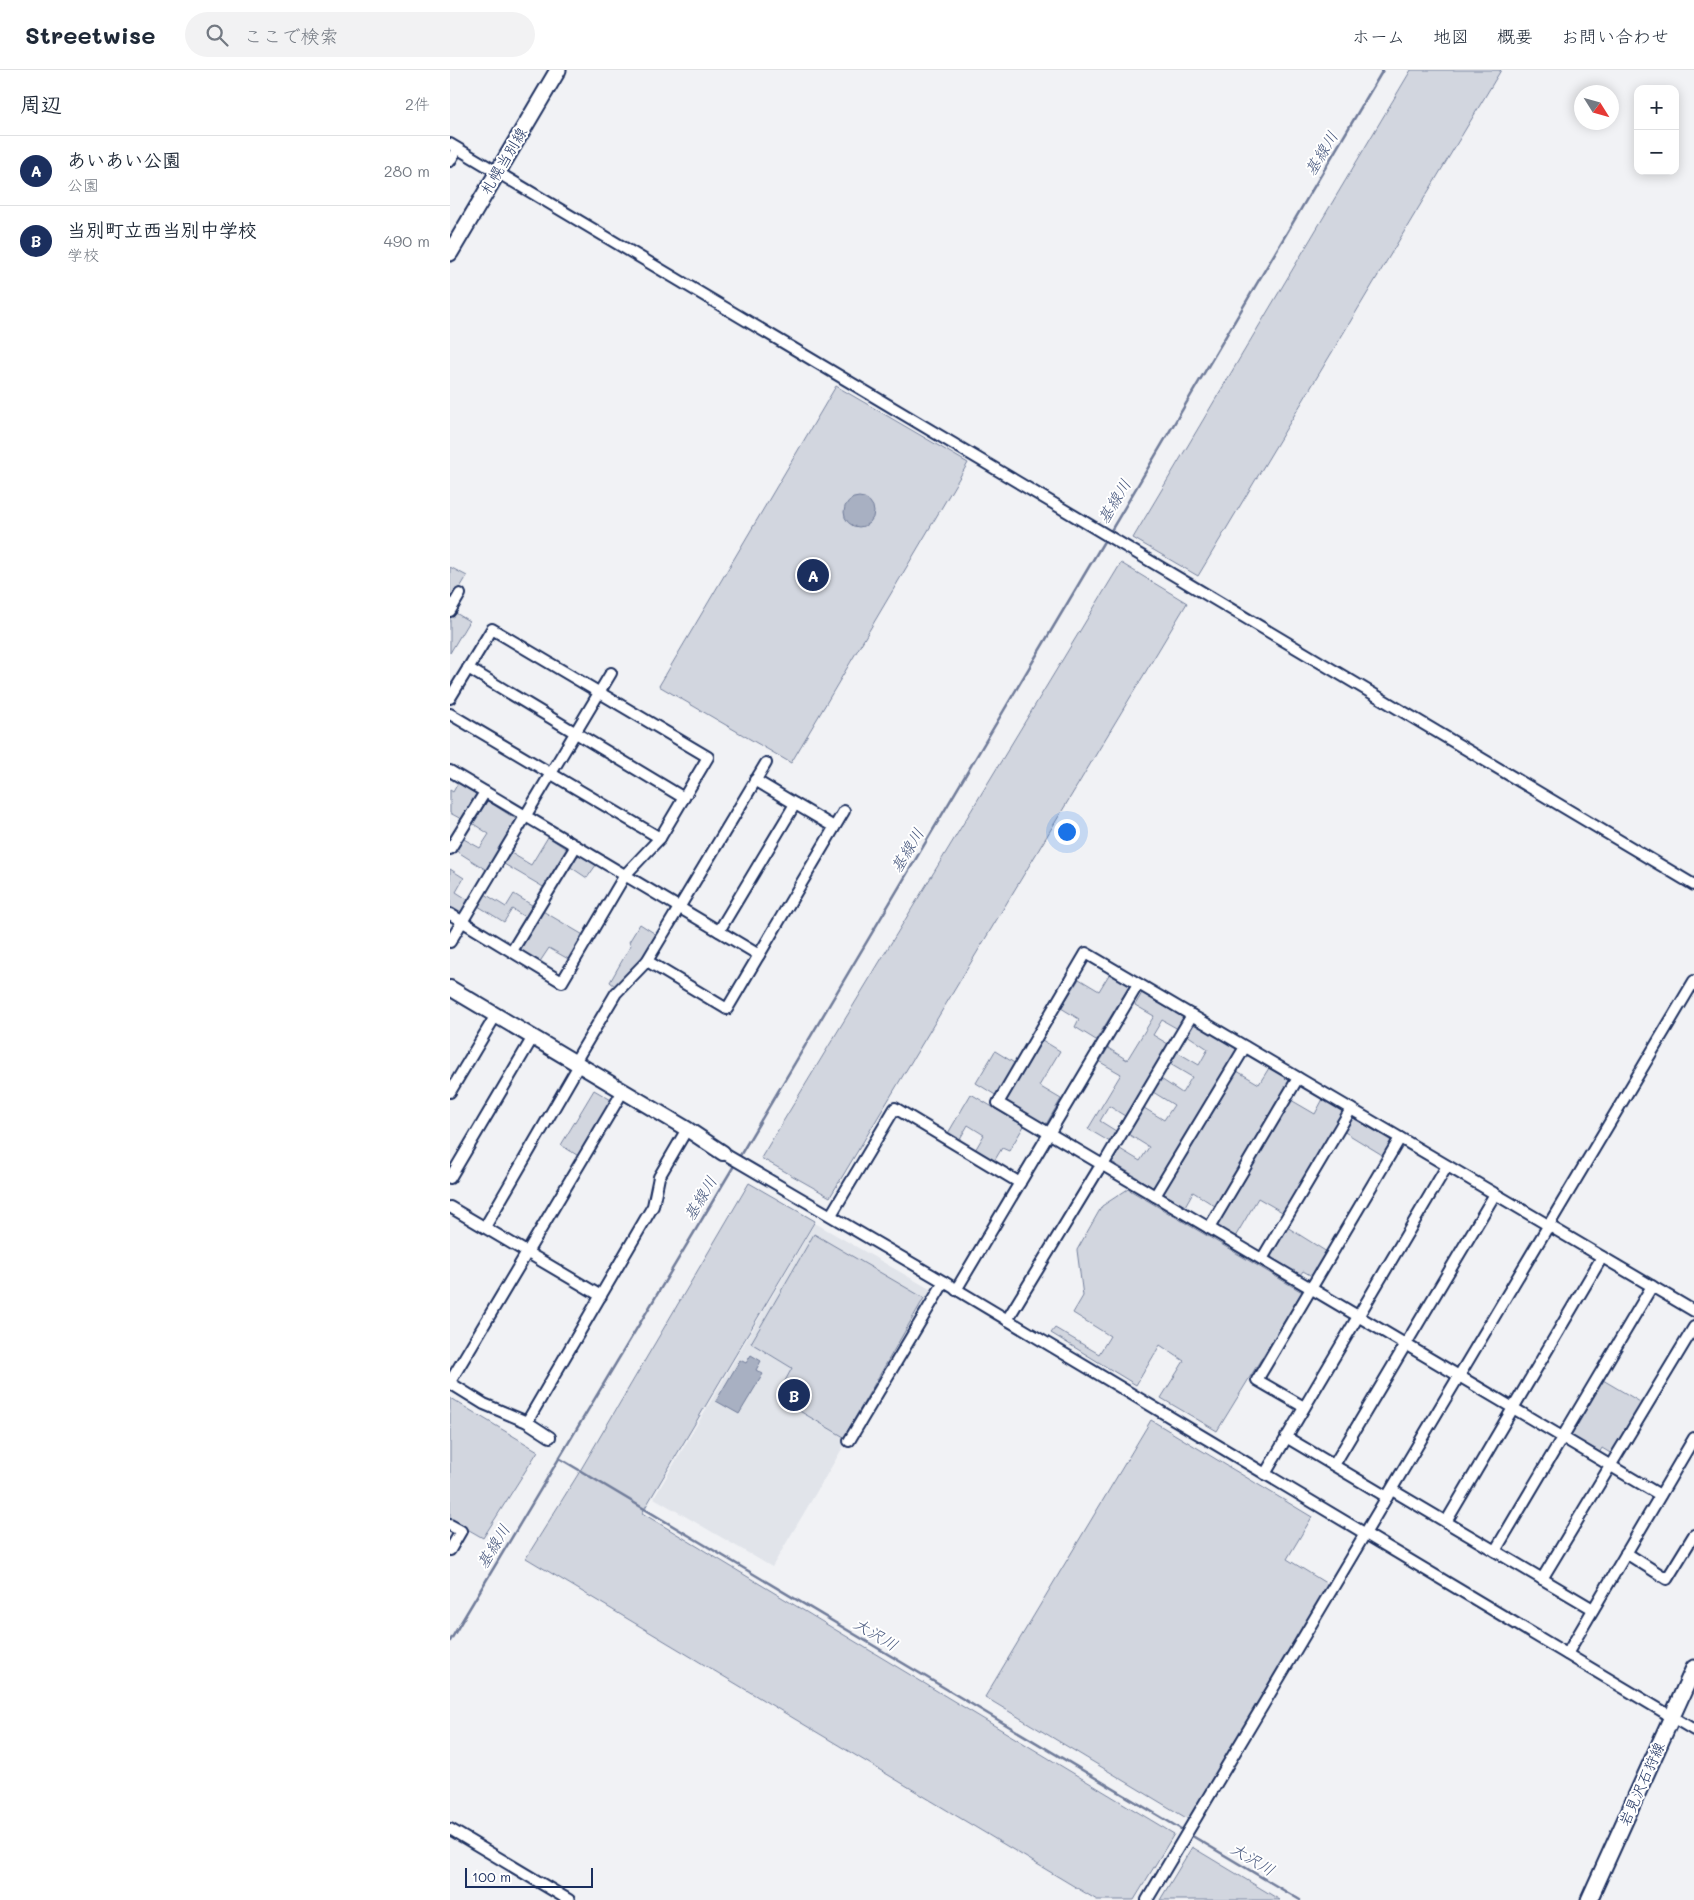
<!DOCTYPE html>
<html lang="ja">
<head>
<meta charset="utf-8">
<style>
	:root { --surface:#fff; --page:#f2f2f3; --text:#1f2937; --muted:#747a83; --line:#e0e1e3; --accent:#1b2f5e }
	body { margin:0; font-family:Mali,"Klee One",sans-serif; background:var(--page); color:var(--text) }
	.controls { position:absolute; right:15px; top:15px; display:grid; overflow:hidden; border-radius:10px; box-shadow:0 2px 12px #0003 }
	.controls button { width:45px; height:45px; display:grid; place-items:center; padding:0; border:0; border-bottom:1px solid var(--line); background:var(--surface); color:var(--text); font:25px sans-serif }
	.compass { position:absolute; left:1124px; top:15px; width:45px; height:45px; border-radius:50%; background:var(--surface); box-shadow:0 2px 12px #0003; rotate:127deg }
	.scale { position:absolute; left:15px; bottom:12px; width:128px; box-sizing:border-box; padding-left:5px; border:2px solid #1b2f5e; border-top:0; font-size:14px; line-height:18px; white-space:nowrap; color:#1b2f5e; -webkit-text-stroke:4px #fff; paint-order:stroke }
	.you { position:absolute; left:616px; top:761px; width:18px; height:18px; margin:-12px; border:4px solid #fff; border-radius:50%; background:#1a73e8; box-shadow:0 0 0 8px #1a73e833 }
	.badge { display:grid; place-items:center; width:32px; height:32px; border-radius:50%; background:var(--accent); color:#fff; font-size:16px; font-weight:700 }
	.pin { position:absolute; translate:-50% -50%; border:2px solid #fff; box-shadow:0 1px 5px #0006 }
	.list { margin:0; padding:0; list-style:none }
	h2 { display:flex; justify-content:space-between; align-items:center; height:65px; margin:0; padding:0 20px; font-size:21px }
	h2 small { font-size:16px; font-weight:400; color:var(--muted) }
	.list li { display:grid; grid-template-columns:32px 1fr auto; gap:15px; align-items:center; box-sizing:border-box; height:70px; padding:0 20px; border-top:1px solid var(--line) }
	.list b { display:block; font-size:19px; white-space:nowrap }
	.list p { margin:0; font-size:16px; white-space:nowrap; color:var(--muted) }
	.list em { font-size:16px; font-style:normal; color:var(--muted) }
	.icon { flex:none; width:28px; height:28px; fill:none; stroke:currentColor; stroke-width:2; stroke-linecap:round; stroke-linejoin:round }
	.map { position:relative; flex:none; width:1244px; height:1830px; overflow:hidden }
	header { display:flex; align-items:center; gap:30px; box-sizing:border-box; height:70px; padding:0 25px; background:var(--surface); border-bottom:1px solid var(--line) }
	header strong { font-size:24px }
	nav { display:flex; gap:28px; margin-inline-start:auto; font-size:18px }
	.search { width:350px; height:45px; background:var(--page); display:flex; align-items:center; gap:12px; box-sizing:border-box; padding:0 18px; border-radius:28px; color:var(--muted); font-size:19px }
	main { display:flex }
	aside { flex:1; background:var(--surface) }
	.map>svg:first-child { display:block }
</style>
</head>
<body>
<header>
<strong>Streetwise</strong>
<div class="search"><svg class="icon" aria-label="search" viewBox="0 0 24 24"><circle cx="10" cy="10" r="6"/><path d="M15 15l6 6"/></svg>ここで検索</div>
<nav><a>ホーム</a><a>地図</a><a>概要</a><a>お問い合わせ</a></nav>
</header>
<main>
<aside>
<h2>周辺<small>2件</small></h2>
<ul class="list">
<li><span class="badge">A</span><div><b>あいあい公園</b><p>公園</p></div><em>280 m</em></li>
<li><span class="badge">B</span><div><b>当別町立西当別中学校</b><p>学校</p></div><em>490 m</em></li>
</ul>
</aside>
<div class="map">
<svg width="1244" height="1830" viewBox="0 0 1244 1830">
	<rect width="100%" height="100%" fill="#f1f2f5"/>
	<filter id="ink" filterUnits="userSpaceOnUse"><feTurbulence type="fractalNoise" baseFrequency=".02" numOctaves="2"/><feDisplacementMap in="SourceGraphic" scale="10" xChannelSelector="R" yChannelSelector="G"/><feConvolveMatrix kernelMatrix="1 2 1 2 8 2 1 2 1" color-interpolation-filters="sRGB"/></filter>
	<g filter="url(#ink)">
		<path fill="#e1e4ea" d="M 365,1153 L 485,1222 L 322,1497 L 204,1428 Z"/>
		<g fill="#d2d6df" stroke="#76829e">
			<path d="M 961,0 L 1051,0 L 748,506 L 683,468 Z"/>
			<path d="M 386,316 L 518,393 L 341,693 L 209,616 Z"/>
			<path d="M 671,493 L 737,533 L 380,1127 L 311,1088 Z"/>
			<path d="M 0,497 L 17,506 L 0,534 Z"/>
			<path d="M 4,542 L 19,551 L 0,583 L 0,547 Z"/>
			<path d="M 8,713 L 28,725 L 13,750 L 0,743 L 0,720 L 3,722 Z"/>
			<path d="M 36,730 L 69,751 L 38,801 L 5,780 L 12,768 L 30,778 L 39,764 L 22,753 Z"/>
			<path d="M 98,767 L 118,780 L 95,818 L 54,794 L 61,783 L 81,795 Z"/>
			<path d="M 131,785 L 146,795 L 137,808 L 119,796 L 125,787 Z"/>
			<path d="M 0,799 L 14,808 L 6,822 L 20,831 L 10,847 L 0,840 Z"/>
			<path d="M 35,824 L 56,837 L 64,824 L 85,837 L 78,849 L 62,839 L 54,852 L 28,836 Z"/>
			<path d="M 91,840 L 135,866 L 120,890 L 99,878 L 89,893 L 67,879 Z"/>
			<path d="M 190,854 L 207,865 L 194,888 L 165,916 L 160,912 L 181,875 L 179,872 Z"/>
			<path d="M 660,903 L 680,915 L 646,970 L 625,957 L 629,949 L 611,938 L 629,909 L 649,921 Z"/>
			<path d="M 692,923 L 734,948 L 728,959 L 712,950 L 703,965 L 718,974 L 675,1046 L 659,1036 L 650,1051 L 666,1061 L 660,1072 L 638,1059 L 671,1004 L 650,992 L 658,978 L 677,990 L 704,946 L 685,935 Z"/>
			<path d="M 744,952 L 789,980 L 704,1118 L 662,1092 L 670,1079 L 690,1091 L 699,1077 L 678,1064 L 694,1038 L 714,1050 L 724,1035 L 703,1022 L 711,1009 L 732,1023 L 742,1007 L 720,994 L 727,982 L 749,995 L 758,979 L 737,965 Z"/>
			<path d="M 592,970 L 610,981 L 589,1016 L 611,1029 L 595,1056 L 555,1033 Z"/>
			<path d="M 545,981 L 566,994 L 547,1026 L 526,1013 Z"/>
			<path d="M 819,998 L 841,1011 L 765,1136 L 743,1122 L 735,1136 L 713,1123 L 787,1001 L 809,1014 Z"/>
			<path d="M 144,1020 L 163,1031 L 130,1087 L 111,1075 Z"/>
			<path d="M 521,1024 L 574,1056 L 559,1081 L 552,1078 L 543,1093 L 524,1082 L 534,1065 L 518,1055 L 508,1072 L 497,1065 Z"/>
			<path d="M 873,1029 L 894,1041 L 834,1143 L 808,1128 L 785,1167 L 766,1156 L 841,1030 L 865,1044 Z"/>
			<path d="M 902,1047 L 943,1072 L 934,1086 L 893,1061 Z"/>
			<path d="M 299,1113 L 365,1151 L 192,1443 L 724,1764 L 684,1830 L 647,1830 L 76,1488 L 127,1406 Z"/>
			<path d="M 678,1119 L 852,1222 L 767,1361 L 711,1328 L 734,1291 L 710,1275 L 686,1315 L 601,1263 L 605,1258 L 649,1284 L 660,1266 L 623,1243 L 633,1226 L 627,1180 L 652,1136 Z"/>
			<path d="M 837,1157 L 877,1182 L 862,1206 L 853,1201 L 850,1205 L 822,1188 L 821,1184 Z"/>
			<path d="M 364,1164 L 474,1228 L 394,1367 L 329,1329 L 328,1324 L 342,1298 L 301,1273 Z"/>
			<path d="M 1153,1310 L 1192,1333 L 1162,1384 L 1152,1378 L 1149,1383 L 1122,1367 L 1121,1363 Z"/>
			<path d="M 0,1328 L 88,1381 L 33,1468 L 0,1449 Z"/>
			<path d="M 701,1350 L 862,1447 L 837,1489 L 879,1515 L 738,1749 L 535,1627 Z"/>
			<path d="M 742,1777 L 830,1830 L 710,1830 Z"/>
		</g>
		<g fill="#a8b0c2" stroke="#707c9a">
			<circle cx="409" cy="442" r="15"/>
			<path d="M 301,1285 L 311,1291 L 306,1300 L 313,1304 L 289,1344 L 266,1331 L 290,1290 L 296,1293 Z"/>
		</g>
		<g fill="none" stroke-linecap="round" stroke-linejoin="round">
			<g stroke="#707c9a" stroke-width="2.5">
				<path d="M 659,464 L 933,0"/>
				<path d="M 288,1089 L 656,468"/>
				<path d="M 109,1388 L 731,1759"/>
				<path d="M 0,1571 L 285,1094"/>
				<path d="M 744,1767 L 850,1830"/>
			</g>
			<defs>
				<g id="street">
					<path d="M 0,74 L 1244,815"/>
					<path d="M 0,91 L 7,79"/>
					<path d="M 0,541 L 10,524"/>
					<path d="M 18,598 L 234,728"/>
					<path d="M 0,628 L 42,559 L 258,687 L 210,768 L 175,805 L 112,912 L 0,844"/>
					<path d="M 0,644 L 210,768"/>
					<path d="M 0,701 L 309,885"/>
					<path d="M 305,710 L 384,757"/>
					<path d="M 0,779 L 35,722"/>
					<path d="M 269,861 L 345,734"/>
					<path d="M 0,872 L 161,603"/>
					<path d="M 62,881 L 126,776"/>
					<path d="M 197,891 L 277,939 L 394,741"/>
					<path d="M 125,992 L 166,923 L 197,891 L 316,693"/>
					<path d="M 0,1022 L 46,945"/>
					<path d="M 273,1083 L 494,1212 L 1244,1660"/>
					<path d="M 0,1108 L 83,967"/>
					<path d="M 705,1126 L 795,977"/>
					<path d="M 0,1137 L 151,1226"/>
					<path d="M 381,1145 L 445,1038 L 570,1113"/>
					<path d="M 35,1157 L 129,995"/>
					<path d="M 759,1158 L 848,1008"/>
					<path d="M 812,1189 L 901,1039"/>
					<path d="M 506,1220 L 688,914"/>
					<path d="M 557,1250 L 648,1100 L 653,1095 L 742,945"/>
					<path d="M 0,1312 L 173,1021"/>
					<path d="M 0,1313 L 34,1334 L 77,1352 L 100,1367"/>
					<path d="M 854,1337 L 807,1310 L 950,1068"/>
					<path d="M 77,1352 L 203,1136 L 209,1107 L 237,1059"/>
					<path d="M 836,1367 L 937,1427"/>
					<path d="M 399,1371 L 494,1212"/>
					<path d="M 884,1395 L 1045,1124"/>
					<path d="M 815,1404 L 997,1096"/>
					<path d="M 942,1420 L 1143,1539"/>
					<path d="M 1210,1425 L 548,1033 L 636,883 L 1244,1241"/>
					<path d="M 996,1452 L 1152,1187"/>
					<path d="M 0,1455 L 11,1461 L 0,1480"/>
					<path d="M 1045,1481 L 1202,1216"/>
					<path d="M 1176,1483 L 1217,1509 L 1244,1465"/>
					<path d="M 1092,1509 L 1244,1257"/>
					<path d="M 1117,1584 L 1244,1368"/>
					<path d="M 0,1759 L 119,1830"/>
					<path d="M 697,1830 L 1244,911"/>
				</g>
				<path id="secondary" d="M 0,918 L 237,1059 L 273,1083"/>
				<g id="primary">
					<path d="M 0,183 L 108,0"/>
					<path d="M 1139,1830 L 1244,1598"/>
				</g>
			</defs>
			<use href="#street" stroke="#1b2f5e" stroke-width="14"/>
			<use href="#secondary" stroke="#1b2f5e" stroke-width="18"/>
			<use href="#primary" stroke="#1b2f5e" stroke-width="19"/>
			<use href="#street" stroke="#fff" stroke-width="10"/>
			<use href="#secondary" stroke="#fff" stroke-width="14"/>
			<use href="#primary" stroke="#fff" stroke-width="15"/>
		</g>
	</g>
	<g text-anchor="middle" stroke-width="4" stroke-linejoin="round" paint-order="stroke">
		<g font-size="15" fill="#1b2f5e" stroke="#fff">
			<text transform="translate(54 91) rotate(-59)" y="5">札幌当別線</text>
			<text transform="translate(1192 1714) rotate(-66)" y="5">岩見沢石狩線</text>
		</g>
		<g font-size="16" font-style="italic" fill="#4c5c81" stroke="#fff">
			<text transform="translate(871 83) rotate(-59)" y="6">基線川</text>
			<text transform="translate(664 431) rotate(-59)" y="6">基線川</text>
			<text transform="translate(457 780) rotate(-59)" y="6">基線川</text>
			<text transform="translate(250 1128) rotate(-59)" y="6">基線川</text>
			<text transform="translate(43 1476) rotate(-59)" y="6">基線川</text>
			<text transform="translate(426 1564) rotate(31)" y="6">大沢川</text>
			<text transform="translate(803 1789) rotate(31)" y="6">大沢川</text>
		</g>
	</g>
</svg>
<div class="controls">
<button>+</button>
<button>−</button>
</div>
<svg class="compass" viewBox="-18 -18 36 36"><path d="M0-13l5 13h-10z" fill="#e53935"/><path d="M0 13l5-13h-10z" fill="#747a83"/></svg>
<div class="scale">100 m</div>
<div class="you"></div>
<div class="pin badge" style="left:363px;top:505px">A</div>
<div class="pin badge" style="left:344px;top:1325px">B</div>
</div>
</main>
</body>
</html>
